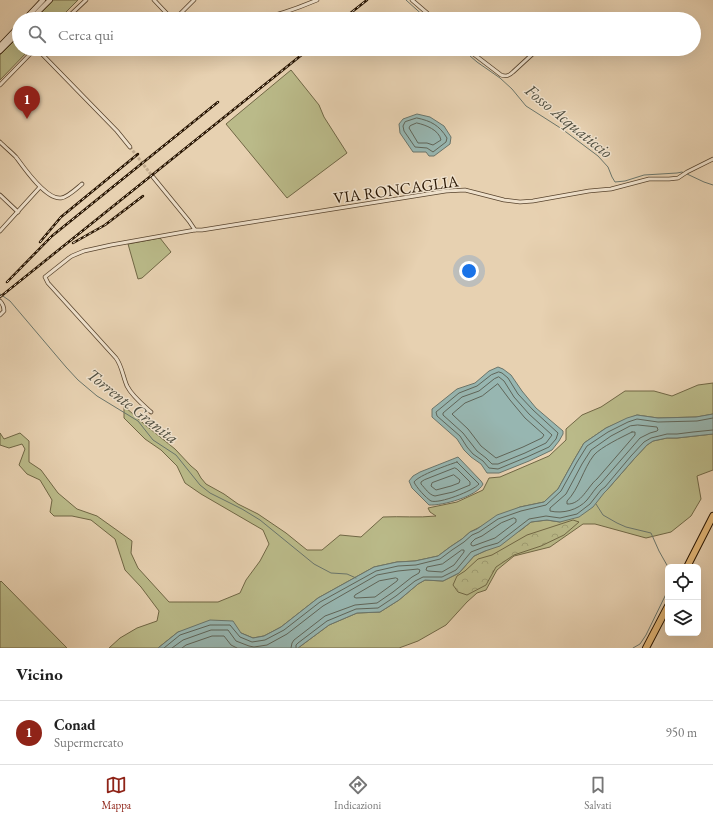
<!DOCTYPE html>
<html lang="it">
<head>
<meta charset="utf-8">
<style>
	:root { --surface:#fff; --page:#f2f2f2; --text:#222; --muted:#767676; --line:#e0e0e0; --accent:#8f2418 }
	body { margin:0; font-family:"EB Garamond",serif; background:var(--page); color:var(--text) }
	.controls { position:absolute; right:12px; bottom:12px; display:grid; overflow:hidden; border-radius:6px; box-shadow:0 4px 16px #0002 }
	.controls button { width:36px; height:36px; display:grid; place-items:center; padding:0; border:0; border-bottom:1px solid var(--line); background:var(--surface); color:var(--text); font:20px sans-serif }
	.you { position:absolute; left:469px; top:271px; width:14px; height:14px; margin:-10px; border:3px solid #fff; border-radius:50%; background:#1a73e8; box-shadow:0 0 0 6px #1a73e833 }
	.badge { display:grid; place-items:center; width:26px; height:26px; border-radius:50%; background:var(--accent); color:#fff; font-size:13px; font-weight:700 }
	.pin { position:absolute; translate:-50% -33px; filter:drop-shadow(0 1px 2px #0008) }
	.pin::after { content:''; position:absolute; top:21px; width:14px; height:12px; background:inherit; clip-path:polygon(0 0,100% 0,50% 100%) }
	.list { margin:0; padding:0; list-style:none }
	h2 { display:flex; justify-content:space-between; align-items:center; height:52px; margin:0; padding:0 16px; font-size:17px }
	h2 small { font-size:13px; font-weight:400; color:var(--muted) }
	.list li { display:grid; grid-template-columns:26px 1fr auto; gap:12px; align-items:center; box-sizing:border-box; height:64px; padding:0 16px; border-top:1px solid var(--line) }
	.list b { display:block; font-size:15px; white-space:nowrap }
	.list p { margin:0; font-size:13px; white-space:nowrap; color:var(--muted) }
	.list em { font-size:13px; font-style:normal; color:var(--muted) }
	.icon { flex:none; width:22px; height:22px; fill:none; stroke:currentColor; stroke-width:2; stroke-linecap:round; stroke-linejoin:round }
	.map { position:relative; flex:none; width:713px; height:648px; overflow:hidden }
	.search { position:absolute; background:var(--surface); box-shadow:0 4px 16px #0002; left:12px; right:12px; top:12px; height:44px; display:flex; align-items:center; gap:10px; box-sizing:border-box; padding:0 14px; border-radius:22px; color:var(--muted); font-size:15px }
	.sheet { height:116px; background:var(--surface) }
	nav { display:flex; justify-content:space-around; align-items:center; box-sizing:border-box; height:56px; border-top:1px solid var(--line); background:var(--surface); font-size:11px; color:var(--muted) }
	nav a { display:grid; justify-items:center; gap:2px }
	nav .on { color:var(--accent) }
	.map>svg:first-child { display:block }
</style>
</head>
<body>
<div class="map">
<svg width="713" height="648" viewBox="0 0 713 648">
	<defs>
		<pattern id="forest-crowns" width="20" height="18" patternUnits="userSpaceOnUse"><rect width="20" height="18" fill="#baba89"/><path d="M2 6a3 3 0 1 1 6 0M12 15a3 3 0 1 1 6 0" fill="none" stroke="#a09f74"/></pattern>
	</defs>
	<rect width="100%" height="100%" fill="#e7d1b1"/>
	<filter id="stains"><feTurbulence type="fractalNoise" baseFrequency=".005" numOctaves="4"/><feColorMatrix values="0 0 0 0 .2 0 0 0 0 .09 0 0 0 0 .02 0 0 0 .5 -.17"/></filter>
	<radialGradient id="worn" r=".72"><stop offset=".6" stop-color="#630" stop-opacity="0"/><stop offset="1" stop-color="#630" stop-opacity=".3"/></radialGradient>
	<g fill="#baba89" stroke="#706745">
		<path d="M 53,0 L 78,0 L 59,19 L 35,19 Z"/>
		<path d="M 19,36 L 19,49 L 30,49 L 0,80 L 0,55 Z"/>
		<path d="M 291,70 L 319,105 L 324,117 L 347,153 L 287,198 L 226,124 Z"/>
		<path d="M 160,238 L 171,252 L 142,278 L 138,279 L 128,244 Z"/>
		<path d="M 713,383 L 713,414 L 697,417 L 658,418 L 637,415 L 606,428 L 584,443 L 574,460 L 558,489 L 544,502 L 520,507 L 470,532 L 462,539 L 450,547 L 438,556 L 415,561 L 397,562 L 374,567 L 318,598 L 281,627 L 264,636 L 253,638 L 241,633 L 178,632 L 158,648 L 109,648 L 120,638 L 137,628 L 157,621 L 159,611 L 141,587 L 125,570 L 115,539 L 91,520 L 72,516 L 54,516 L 50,512 L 52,500 L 40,480 L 27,474 L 19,465 L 25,449 L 22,444 L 9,448 L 0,445 L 0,433 L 4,439 L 20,433 L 29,441 L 29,462 L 41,470 L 58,493 L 77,509 L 97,516 L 132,541 L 131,553 L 138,568 L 169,602 L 218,602 L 240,593 L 246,580 L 260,561 L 269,544 L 263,530 L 201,494 L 185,483 L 177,466 L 161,450 L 145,439 L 124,418 L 124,406 L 144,424 L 175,449 L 191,466 L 197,471 L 201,478 L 206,484 L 224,494 L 238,504 L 258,514 L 286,533 L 307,550 L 322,550 L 340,535 L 361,537 L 383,517 C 401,516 418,518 436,516 L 430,512 L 428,508 L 457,502 L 483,490 L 489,478 L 500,477 L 549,456 L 566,440 L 566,429 L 582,415 L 601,407 L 625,391 L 654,391 L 672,396 L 698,385 Z"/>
		<path d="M 713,434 L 713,470 L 697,476 L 701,499 L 691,516 L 671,532 L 646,538 L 595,524 L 583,524 L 550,547 L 514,556 L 497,570 L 486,590 L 477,593 L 467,602 L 446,625 L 418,641 L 399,648 L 298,648 L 329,625 L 357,613 L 380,612 L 399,600 L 418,584 L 425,580 L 443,581 L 459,573 L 474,556 L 485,551 L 521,530 L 531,522 L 547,520 L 560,522 L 607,490 L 634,459 L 647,445 L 653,441 L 667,438 L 677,438 Z"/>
		<path d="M 1,581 L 67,648 L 0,648 L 0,582 Z"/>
	</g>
	<path fill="url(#forest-crowns)" stroke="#706745" d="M 573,520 L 579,522 L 564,535 L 541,546 L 514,555 L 496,567 L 486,585 L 467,595 L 458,592 L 453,585 L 457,576 L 465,571 L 478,559 L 492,555 L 527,535 Z"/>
	<g fill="#97b6b1" stroke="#6a756b">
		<path d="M 417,114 L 430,117 L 444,126 L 451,137 L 450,144 L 434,156 L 429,156 L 426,152 L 413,152 L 400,133 L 399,124 L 403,119 Z"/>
		<path d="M 498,367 L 503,369 L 511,375 L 522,391 L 536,408 L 563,431 L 563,434 L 559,441 L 552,450 L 529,461 L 499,473 L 487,473 L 481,464 L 471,457 L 464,450 L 457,439 L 432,417 L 432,409 L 457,389 L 475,383 L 489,371 Z"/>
		<path d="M 713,414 L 713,434 L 677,438 L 667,438 L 653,441 L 647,445 L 634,459 L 607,490 L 604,493 L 593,507 L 579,517 L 560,522 L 547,520 L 531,522 L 500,546 L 485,551 L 474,556 L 459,573 L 443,581 L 425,580 L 418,584 L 399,600 L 380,612 L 357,613 L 329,625 L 298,648 L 158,648 L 178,632 L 210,620 L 233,621 L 241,633 L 253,638 L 264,636 L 281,627 L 318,598 L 374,567 L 397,562 L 415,561 L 438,556 L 450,547 L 462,539 L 470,532 L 477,529 L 497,515 L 520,507 L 544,502 L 558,489 L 574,460 L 584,443 L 606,428 L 627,418 L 637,415 L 658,418 L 696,417 Z"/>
		<path d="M 458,457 L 481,481 L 483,484 C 478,496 442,506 429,505 L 412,488 L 409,481 L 413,476 L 420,472 Z"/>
	</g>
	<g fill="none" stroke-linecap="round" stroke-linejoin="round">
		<g stroke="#5f6559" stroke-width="1">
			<path d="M 417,118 C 431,121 439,125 447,138 L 446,142 L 433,152 L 427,148 L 415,147 L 404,131 L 403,126 L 405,122 Z"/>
			<path d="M 417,123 C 426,125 439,130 441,140 L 433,145 L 427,143 L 418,143 L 409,128 L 410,126 Z"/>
			<path d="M 499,372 L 502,373 L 508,378 L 518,394 L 533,410 L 558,433 L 556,439 L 549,447 L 527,457 L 498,469 L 489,468 L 483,461 L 473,454 L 467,447 L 460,436 L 437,416 L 436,412 L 459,393 L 477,386 L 491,375 Z"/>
			<path d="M 499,377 L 504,381 L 514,397 L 529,414 L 552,435 L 546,443 L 525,453 L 498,464 L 492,464 L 486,458 L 477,451 L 463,433 L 443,415 L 443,413 L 462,397 L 479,391 L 494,379 Z"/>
			<path d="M 498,384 L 510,400 L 525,418 L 543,434 L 544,435 L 542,438 L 523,447 L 496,458 L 481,446 L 468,429 L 453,415 L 452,414 L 465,403 L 482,396 Z"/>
			<path d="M 638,425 L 657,427 L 658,430 L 657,431 L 650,433 L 640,438 L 601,483 C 595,488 592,494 587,500 C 578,510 563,514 550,511 L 550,508 L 566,494 L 582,464 L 591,450 L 611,436 L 630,426 Z"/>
			<path d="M 632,432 L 635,432 L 635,435 L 597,479 C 588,486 581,505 567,504 L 567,501 C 579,489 583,469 594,455 C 601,447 622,437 632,432 Z"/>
			<path d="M 457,462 L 479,484 C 473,491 439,504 431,501 C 426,498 416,487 414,482 C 419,475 448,465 457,462 Z"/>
			<path d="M 455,468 L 457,469 L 470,482 L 470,485 L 453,492 L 435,496 C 429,495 425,488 421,484 L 421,482 L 424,480 Z"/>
			<path d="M 454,475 L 460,480 L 459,483 L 451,486 L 436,490 L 431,486 L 432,483 Z"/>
			<path d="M 514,518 L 516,519 L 516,522 L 495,538 L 473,546 L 471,545 L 471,543 L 475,539 L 482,536 L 501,523 Z"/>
			<path d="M 462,550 L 464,550 L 464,552 L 454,565 L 442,572 L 428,571 L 426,570 L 427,567 L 442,564 Z"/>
			<path d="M 396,578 L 398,579 L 397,581 L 375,597 L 356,598 L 354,597 L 355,595 L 379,581 Z"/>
			<path d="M 164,648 L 180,635 L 210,625 L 230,625 L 240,637 L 252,642 L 265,640 L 284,630 L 320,602 L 376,571 L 398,566 L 416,565 L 440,559 L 452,550 L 464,542 L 472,535 L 479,532 L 498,519 L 521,511 L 546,505 L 561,491 L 577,462 L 587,446 L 608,432 L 628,422 L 637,419 L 658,422 L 697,421 L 713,418"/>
			<path d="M 172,648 L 183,640 L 211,630 L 228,630 L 236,641 L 249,646 L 254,647 L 267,645 L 287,634 L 323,606 L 377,575 L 398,571 L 418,569 L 420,570 L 419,573 L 412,577 L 393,592 L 377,603 L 355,605 L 325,616 L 294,640 L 292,643 L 291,648"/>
			<path d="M 182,648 L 186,645 L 212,636 L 224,636 L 231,645 L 237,648"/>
			<path d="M 296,648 L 296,645 L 298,643 L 327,621 L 356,609 L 378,608 L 396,596 L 415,581 L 423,577 L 442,577 L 456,570 L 471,552 L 484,547 L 498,543 L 529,519 L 546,516 L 560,518 L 577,514 L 590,504 L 601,490 L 605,487 L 631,456 L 644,442 L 651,438 L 667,434 L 677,434 L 693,432 L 713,430"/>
		</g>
		<g stroke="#6a756b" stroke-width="1">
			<path d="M 406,0 L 427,19"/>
			<path d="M 462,49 L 477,62 L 500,78 L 512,89 L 526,106 L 562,129 L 598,156 L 608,167 L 612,177 L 615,182 L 625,181 L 644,175 L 677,173 L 682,172 L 684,173"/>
			<path d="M 687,174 L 704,182 L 713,185"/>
			<path d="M 0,294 L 10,301 L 66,367 L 78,380 L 97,396 L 138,421 L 153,440 L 176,455 L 200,485 L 210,493 L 242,509 L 260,520 L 314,564 L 331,573 L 347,574 L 356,578"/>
			<path d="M 596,504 L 603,515 L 617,523 L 626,527 L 651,533 L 659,551 L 668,567"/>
			<path d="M 633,648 L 640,644 L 646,635 L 668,590"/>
		</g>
		<path stroke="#c1ab8e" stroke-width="3" stroke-dasharray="3 1.5" stroke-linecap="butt" d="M 130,147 L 153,177"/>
		<defs>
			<g id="street">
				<path d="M 154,0 L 172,19"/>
				<path d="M 412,0 L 434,19"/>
				<path d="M 66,19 L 86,0"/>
				<path d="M 175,19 L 194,0"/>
				<path d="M 259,19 C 279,15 298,8 317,0"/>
				<path d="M 37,49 L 117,131 L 130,147"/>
				<path d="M 467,49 L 501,75 C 506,77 509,76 513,72 L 538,49"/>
				<path d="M 0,85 L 35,49"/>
				<path d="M 0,142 C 5,147 11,152 16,157 C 24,168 46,200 61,198 C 68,197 76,189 82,184"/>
				<path d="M 153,177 L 189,221 L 195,230"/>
				<path d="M 0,195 L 18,212"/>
				<path d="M 0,231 L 40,187"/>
				<path d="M 0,301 C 3,304 4,307 4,311 L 0,315"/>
				<path d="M 151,412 C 142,404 132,396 127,386 C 123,377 122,366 116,358 L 48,283 L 45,277 L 69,258 L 72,256 L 84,251 L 111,245 L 195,230 L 202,230 L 446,191 L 465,190 L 504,200 L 520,202 L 533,201 L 589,191 L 611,189 L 649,179 L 669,179 L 678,178 L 687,172 L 713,159"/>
			</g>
			<g id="secondary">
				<path d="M 25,19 L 43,0"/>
				<path d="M 31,19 L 50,0"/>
				<path d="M 0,46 L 19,26"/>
				<path d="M 0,51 L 19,32"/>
			</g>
			<g id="highway">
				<path d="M 687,567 L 713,516"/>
				<path d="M 646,648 L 668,606"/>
			</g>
		</defs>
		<use href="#street" stroke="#57432d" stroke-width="4.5"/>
		<use href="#secondary" stroke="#271401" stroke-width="6"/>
		<use href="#highway" stroke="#271401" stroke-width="8"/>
		<use href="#street" stroke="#efe1cc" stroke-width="3"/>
		<use href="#secondary" stroke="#efe1cc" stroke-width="4.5"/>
		<use href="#highway" stroke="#e4b878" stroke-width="6"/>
		<defs>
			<g id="rail">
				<path d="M 343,19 L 367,0"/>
				<path d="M 40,242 L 61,217 L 138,154"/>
				<path d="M 73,243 L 105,225 L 143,196"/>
				<path d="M 7,282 L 52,236 L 218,102"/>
				<path d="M 0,297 L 309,49"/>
			</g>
		</defs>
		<use href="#rail" stroke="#271401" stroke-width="2.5"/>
		<use href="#rail" stroke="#efe1cc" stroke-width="1" stroke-dasharray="3" stroke-linecap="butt"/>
	</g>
	<g text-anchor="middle" stroke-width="3" stroke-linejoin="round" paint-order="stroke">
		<g font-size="16" fill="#271401" stroke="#efe1cc">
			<text transform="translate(396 189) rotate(-8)" y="6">VIA RONCAGLIA</text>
		</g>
		<g font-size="17" font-style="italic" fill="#4e4d3f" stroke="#efe1cc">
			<text transform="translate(569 121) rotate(39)" y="6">Fosso Acquaticcio</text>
			<text transform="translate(133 406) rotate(38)" y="6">Torrente Granita</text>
		</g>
	</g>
	<rect width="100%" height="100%" filter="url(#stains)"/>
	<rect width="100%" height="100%" fill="url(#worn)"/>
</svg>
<div class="controls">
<button><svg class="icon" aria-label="locate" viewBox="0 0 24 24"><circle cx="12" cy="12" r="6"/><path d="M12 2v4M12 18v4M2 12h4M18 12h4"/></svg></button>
<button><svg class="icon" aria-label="layers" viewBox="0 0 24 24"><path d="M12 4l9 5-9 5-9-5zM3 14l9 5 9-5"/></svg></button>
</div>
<div class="you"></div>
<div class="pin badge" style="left:27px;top:119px">1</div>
<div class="search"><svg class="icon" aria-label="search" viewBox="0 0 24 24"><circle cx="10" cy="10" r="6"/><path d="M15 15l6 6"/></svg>Cerca qui</div>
</div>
<section class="sheet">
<h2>Vicino<small></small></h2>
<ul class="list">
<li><span class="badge">1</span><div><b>Conad</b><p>Supermercato</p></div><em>950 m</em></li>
</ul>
</section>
<nav>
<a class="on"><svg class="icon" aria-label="map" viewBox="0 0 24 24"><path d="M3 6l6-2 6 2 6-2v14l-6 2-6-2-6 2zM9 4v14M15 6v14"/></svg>Mappa</a>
<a><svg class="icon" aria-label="directions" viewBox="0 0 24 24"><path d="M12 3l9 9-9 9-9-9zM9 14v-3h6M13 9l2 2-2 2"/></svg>Indicazioni</a>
<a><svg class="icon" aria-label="saved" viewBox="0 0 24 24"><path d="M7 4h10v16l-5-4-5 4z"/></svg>Salvati</a>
</nav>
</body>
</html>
